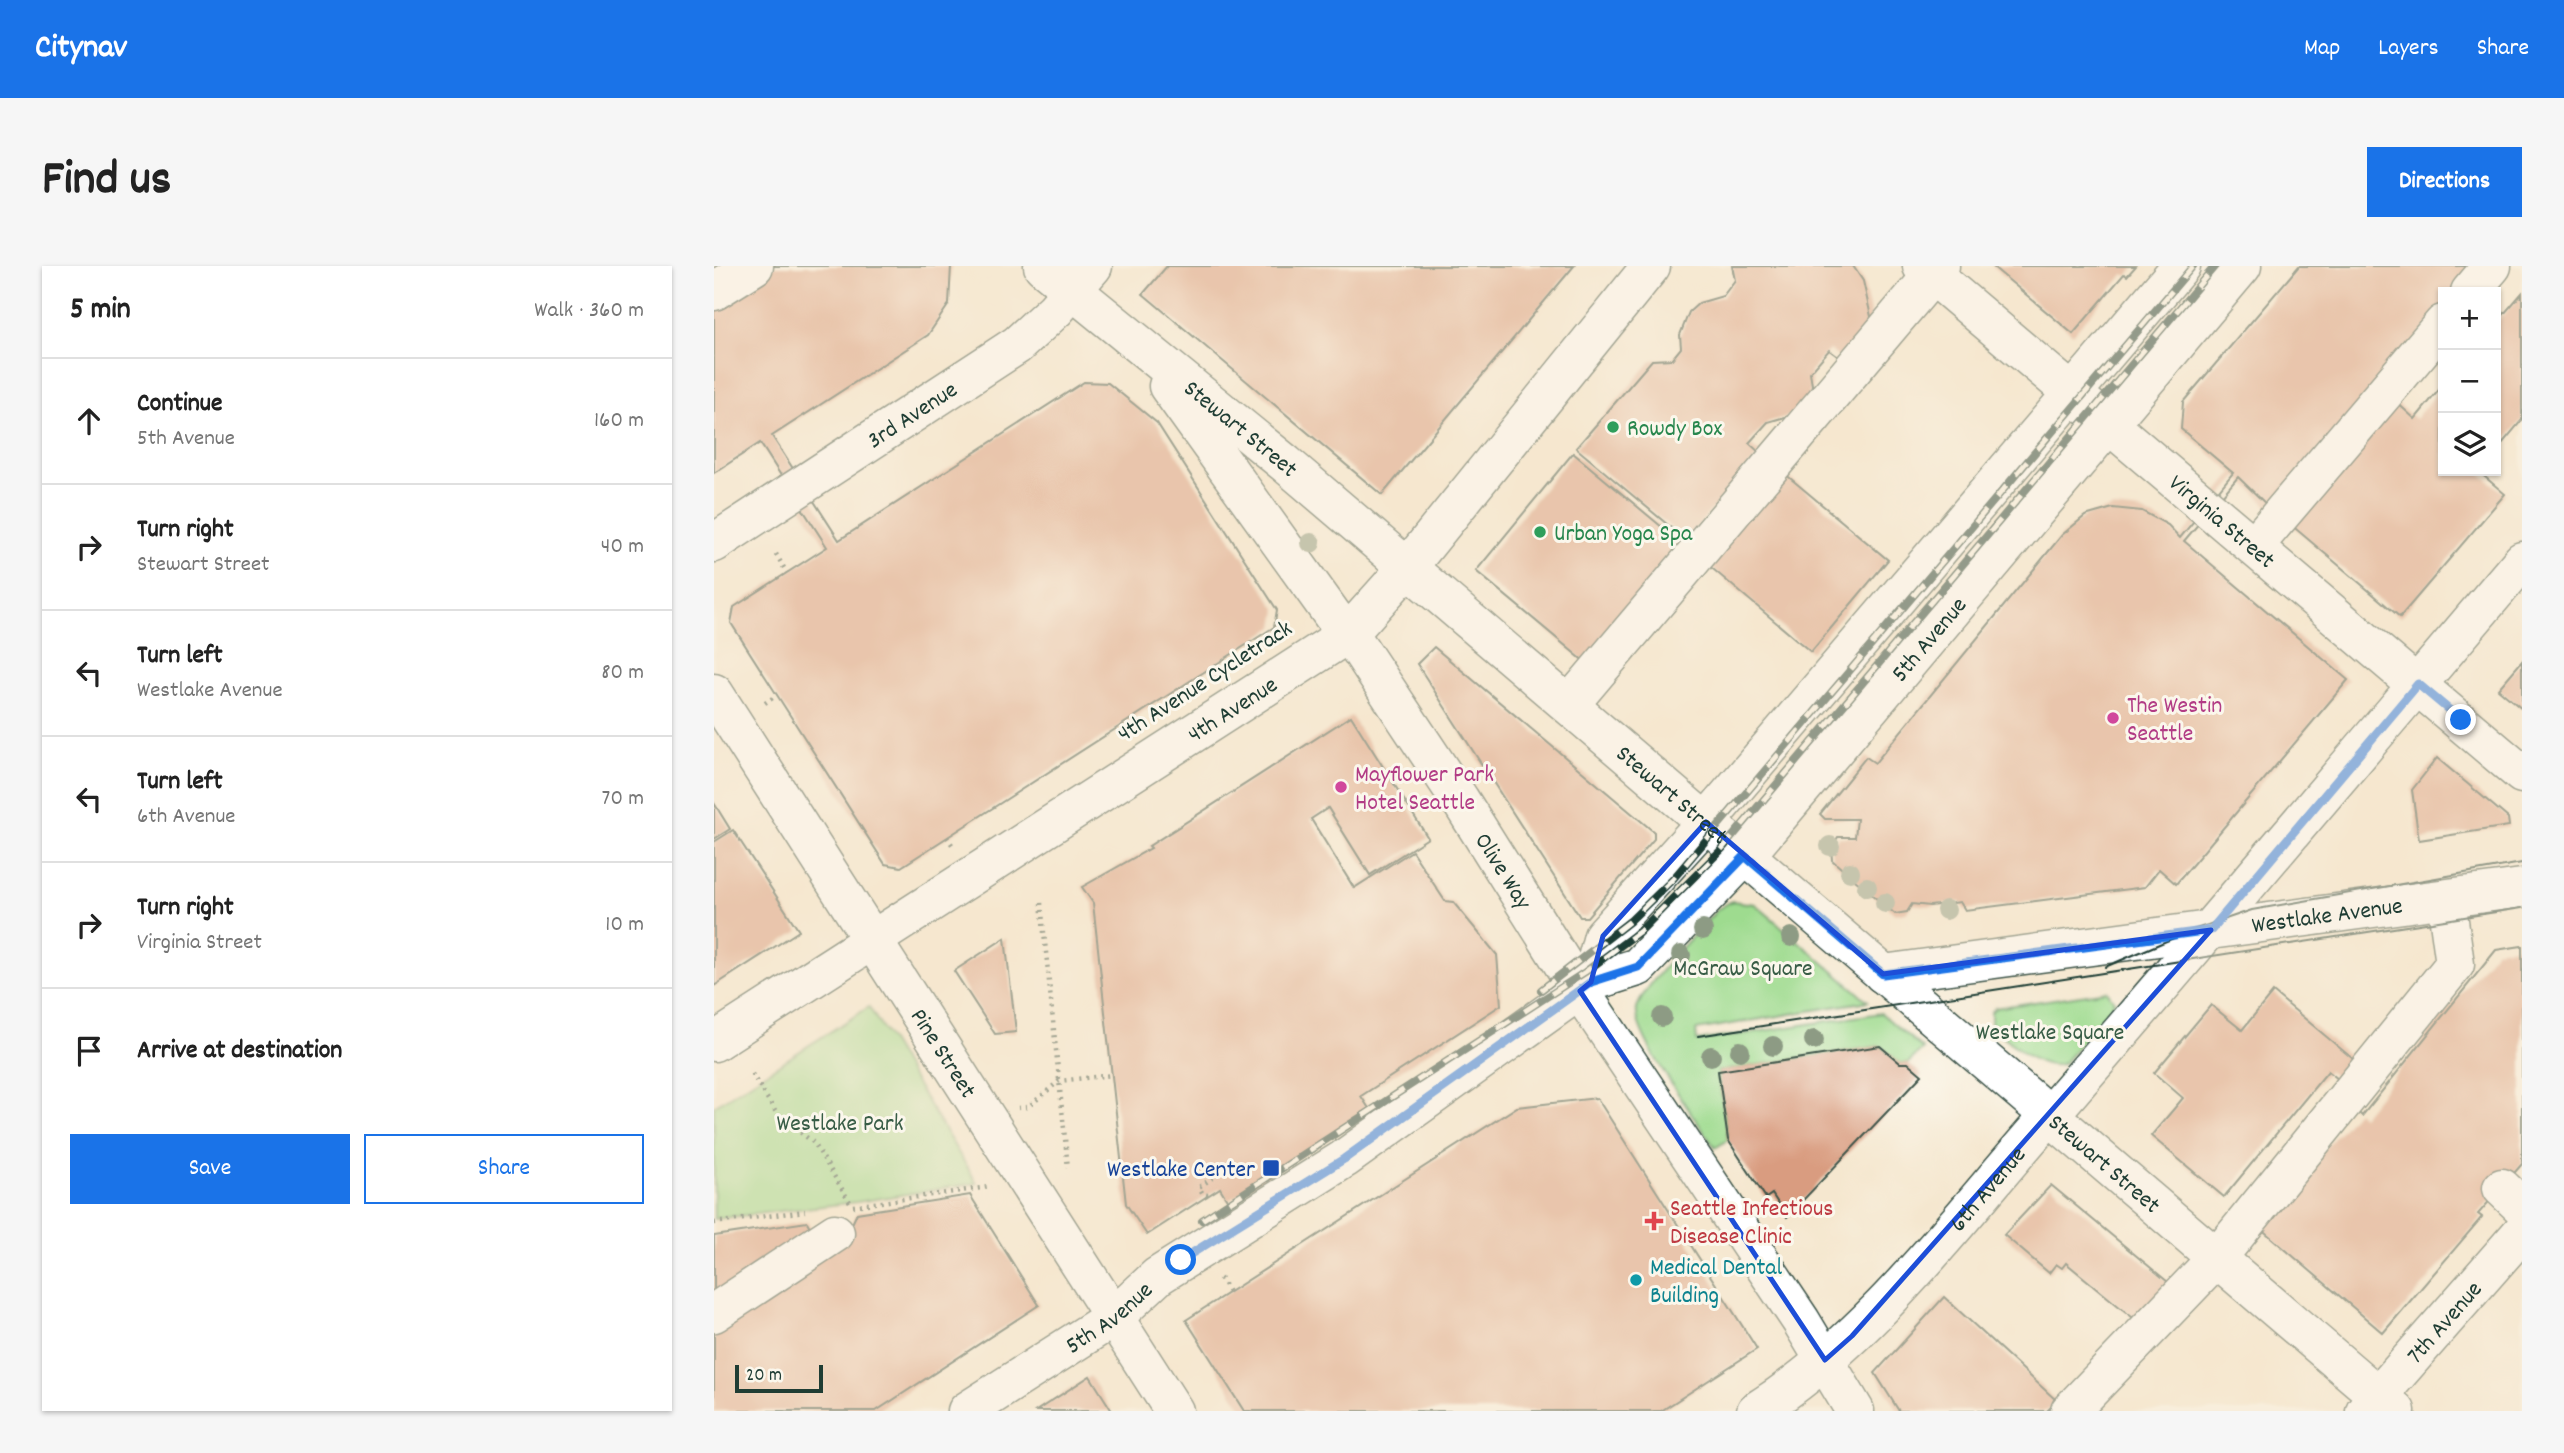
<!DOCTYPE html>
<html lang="en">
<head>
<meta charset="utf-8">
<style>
	:root { --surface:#fff; --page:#f6f6f6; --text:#222; --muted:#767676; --line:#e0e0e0; --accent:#1a73e8 }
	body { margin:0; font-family:Dekko,sans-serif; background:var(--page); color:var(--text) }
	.controls { position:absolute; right:21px; top:21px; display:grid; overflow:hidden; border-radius:0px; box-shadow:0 2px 5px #0004 }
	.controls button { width:63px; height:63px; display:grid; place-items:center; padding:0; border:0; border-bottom:2px solid var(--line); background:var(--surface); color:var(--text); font:35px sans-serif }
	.scale { position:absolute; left:21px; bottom:18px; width:88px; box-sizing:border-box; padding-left:7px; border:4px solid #1f3d34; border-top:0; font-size:19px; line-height:24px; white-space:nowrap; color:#1f3d34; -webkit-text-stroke:5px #fbf7ec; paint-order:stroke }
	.stop { position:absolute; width:21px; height:21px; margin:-16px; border:5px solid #1a73e8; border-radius:50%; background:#fff }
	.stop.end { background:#1a73e8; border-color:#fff; box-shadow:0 2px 7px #0008 }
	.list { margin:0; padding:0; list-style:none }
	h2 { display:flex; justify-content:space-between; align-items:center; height:91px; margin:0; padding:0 28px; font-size:30px }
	h2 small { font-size:23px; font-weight:400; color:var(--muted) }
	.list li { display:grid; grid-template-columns:46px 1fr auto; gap:21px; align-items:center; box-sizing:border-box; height:126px; padding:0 28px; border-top:2px solid var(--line) }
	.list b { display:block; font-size:26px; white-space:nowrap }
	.list p { margin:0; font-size:23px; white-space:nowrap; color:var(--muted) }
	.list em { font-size:23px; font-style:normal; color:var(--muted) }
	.actions { display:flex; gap:14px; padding:21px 28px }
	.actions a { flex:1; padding:16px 0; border:2px solid var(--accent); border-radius:0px; text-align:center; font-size:24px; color:var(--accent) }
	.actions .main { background:var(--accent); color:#fff }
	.icon { flex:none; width:38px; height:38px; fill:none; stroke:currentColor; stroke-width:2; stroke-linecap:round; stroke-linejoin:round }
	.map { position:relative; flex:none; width:1808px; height:1145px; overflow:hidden; border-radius:0px }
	header { display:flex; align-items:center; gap:42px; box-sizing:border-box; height:98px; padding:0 35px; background:var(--accent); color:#fff }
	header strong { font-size:33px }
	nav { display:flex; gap:38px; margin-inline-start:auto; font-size:24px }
	.intro { display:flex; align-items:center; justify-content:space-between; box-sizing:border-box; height:168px; padding:0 42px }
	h1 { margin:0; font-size:49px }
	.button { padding:18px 32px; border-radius:0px; background:var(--accent); color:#fff; font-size:24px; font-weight:700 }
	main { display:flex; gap:42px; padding:0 42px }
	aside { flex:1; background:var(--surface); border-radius:0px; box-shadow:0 2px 5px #0004 }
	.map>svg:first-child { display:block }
</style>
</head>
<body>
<header>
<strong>Citynav</strong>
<nav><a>Map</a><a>Layers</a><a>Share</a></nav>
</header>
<div class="intro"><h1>Find us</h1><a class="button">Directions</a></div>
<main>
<aside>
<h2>5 min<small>Walk · 360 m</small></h2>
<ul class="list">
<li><svg class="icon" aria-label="ahead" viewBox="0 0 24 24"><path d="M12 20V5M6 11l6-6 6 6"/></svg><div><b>Continue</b><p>5th Avenue</p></div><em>160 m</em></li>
<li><svg class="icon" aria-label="right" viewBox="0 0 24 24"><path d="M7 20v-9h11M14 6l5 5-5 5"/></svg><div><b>Turn right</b><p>Stewart Street</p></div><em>40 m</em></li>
<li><svg class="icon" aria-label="left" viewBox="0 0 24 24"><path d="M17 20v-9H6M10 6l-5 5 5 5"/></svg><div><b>Turn left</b><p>Westlake Avenue</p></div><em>80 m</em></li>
<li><svg class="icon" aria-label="left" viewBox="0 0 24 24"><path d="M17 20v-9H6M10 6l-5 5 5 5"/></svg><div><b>Turn left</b><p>6th Avenue</p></div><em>70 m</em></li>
<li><svg class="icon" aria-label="right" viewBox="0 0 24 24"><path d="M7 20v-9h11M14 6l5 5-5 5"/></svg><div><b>Turn right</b><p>Virginia Street</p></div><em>10 m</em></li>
<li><svg class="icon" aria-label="arrive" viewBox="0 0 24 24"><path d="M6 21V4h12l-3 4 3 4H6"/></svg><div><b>Arrive at destination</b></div></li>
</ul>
<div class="actions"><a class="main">Save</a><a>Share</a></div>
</aside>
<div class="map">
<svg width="1808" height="1145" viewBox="0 0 1808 1145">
	<rect width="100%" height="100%" fill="#fbf7ec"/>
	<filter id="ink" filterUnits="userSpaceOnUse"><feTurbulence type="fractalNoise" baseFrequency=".0143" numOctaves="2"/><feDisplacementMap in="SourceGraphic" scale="14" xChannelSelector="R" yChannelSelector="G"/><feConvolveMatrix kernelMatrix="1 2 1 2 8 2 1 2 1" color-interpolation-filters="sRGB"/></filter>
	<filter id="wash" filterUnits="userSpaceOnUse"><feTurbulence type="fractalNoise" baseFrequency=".00686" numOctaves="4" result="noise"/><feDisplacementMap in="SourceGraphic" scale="28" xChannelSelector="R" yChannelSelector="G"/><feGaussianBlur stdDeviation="1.57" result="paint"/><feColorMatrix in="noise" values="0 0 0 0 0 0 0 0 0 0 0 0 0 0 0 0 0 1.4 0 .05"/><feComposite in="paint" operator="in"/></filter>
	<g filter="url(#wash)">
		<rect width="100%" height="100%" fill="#f5e7cf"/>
		<g fill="#9edb8f" stroke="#5e8c62" stroke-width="2">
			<path d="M 1018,635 L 1041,638 L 1154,735 L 982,764 L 983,775 L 1167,747 L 1209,783 L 1194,797 L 1186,797 L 1166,780 L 1004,805 L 1014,874 L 1001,882 C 985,857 918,768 923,743 C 928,720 986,663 1004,643 Z"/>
			<path d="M 1393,725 L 1400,735 L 1397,742 L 1350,797 C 1327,808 1292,774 1277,757 L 1277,746 L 1281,742 Z"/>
			<path d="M 155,741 L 263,917 L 143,936 L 0,953 L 0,840 Z"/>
		</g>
		<g id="blocks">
			<g fill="#d99c80">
				<path d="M 53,0 L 237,0 L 235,38 L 214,69 L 58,170 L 125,274 L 370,116 L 394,117 L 443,157 L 563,344 L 560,361 L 187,601 L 171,598 L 17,357 L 20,341 L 113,281 L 46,177 L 0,207 L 0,34 Z"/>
				<path d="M 453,0 L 860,0 L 668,229 L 429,28 Z"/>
				<path d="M 1018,0 L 1139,0 L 1149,15 L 1158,55 L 1126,92 L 1115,84 L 1096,106 L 1098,119 L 1094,131 L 1078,149 L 1054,156 L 1035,177 L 1046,187 L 972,274 L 862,182 L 938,94 L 958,93 L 967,82 L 966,69 L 975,46 L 985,37 L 1009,30 L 1021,14 Z"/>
				<path d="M 1278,0 L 1422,0 L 1413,10 L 1410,8 L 1359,68 Z"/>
				<path d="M 1585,0 L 1765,0 L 1743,26 L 1729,26 L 1729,42 L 1556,242 L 1524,211 L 1470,275 L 1634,414 L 1462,618 L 1445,603 L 1431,621 L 1251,644 L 1246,636 L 1216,640 L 1198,638 L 1193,646 L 1181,648 L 1174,642 L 1174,634 L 1164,634 L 1156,627 L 1155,618 L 1146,618 L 1137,611 L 1140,602 L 1127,602 L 1118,594 L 1117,582 L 1124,571 L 1141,571 L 1143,553 L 1111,553 L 1106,548 L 1152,491 L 1161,497 L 1348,269 L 1371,250 L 1399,242 L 1428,245 L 1454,259 L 1466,272 L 1519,207 L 1467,163 L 1469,136 Z"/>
				<path d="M 1808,27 L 1808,154 L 1782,185 L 1782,57 Z"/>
				<path d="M 1729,119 L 1729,205 L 1764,205 L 1791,228 L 1686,351 L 1576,258 L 1681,135 L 1701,153 Z"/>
				<path d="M 859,187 L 972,281 L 871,396 L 762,305 Z"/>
				<path d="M 1064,202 L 1174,294 L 1097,386 L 987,293 Z"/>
				<path d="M 720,381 L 940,566 L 940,573 L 873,651 L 866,651 L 703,398 Z"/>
				<path d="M 1808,395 L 1808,443 L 1784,423 Z"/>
				<path d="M 637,450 L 714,572 L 656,609 L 614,542 L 597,553 L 640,622 L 698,585 L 731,635 L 739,636 L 783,689 L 787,739 L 647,830 L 656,844 L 514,935 L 506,922 L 433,969 L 412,938 L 379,637 L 368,621 L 437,582 L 435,580 Z"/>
				<path d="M 1723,492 L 1794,552 L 1795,560 L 1705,574 L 1698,524 Z"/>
				<path d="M 0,537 L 16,563 L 0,573 Z"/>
				<path d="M 19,564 L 85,665 L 0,720 L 0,576 Z"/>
				<path d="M 291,672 L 302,766 L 281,768 L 240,705 Z"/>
				<path d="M 1808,680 L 1808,898 L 1764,948 L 1768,951 L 1669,1067 L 1545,961 L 1643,845 L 1648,850 L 1782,684 Z"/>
				<path d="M 1559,726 L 1651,803 L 1635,822 L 1614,805 L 1510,931 L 1437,870 L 1469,832 L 1440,807 L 1497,739 L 1528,764 Z"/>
				<path d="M 1166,780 L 1186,797 L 1194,797 L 1208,809 L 1073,951 L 1058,928 L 1052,932 L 1014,874 L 1004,805 Z"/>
				<path d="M 883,832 L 1043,1083 L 947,1145 L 530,1145 L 472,1054 L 803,841 Z"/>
				<path d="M 1337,919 L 1460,1021 L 1424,1056 L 1352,997 L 1348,1002 L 1342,998 L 1335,1007 L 1290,969 Z"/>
				<path d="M 256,929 L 325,1039 L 162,1145 L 0,1145 L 0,1059 L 133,969 L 143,947 Z"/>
				<path d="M 93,956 L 102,971 L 0,1036 L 0,970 Z"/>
				<path d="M 1230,1031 L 1343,1135 L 1333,1145 L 1185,1145 L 1161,1107 Z"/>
				<path d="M 376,1110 L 398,1145 L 322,1145 Z"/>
			</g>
		</g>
	</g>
	<g filter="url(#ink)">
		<use href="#blocks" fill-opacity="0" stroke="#3f564b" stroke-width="2"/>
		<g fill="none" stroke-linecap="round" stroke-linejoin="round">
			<defs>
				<g id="minor">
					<path id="s1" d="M 1208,0 L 1808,508"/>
					<path d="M 0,25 L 40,0"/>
					<path d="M 1756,26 L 1778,0"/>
					<path d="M 1540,280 L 1729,58"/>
					<path d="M 855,439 L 1226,0"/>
					<path d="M 1788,922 L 1808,941"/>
					<path d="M 0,1047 L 121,967"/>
					<path d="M 1356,1145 L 1503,992 L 1741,698 L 1732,633"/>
				</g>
				<g id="major">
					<path id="s2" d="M 329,0 L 572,198 L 1682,1145"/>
					<path id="s3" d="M 454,120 L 619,350 L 635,367 L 746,534 L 866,725 L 1087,1055 L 1141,1145"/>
					<path id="s4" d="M 0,277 L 303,79 L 341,44 L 379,0"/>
					<path id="s5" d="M 0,427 L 460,1145"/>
					<path id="s6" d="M 1169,708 L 1808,622"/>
					<path d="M 877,716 L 889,670 L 992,556 L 1467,0"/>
					<path id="s7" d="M 0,776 L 635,367 L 693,302 L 937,0"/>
					<path id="s8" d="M 253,1145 L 400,1051 L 444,1010 L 630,893 L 877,716 L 924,701 L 1031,590 L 1528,0"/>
					<path id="s9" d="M 1042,1145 C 1157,1073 1244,953 1333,852 C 1493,668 1650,481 1808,295"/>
					<path id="s10" d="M 1651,1145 L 1808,966"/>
				</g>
			</defs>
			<use href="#minor" stroke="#3f564b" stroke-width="41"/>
			<use href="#major" stroke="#3f564b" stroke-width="41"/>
			<g stroke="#3f564b" stroke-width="4.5" stroke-dasharray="2 5" stroke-linecap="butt">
				<path d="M 62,288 L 73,307"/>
				<path d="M 51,437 L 63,429"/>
				<path d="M 233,571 L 239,580"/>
				<path d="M 327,637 L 354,902"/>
				<path d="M 38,808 L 63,848 L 100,877 L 136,936"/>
				<path d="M 304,842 L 314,841 L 345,815 L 398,809"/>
				<path d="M 494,929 L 489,928 L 485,921 L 500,911"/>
				<path d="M 139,940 L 275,921"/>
				<path d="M 0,957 L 91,945"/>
				<path d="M 506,1012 L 515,1026"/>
			</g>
			<use href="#minor" stroke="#fff" stroke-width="38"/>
			<use href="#major" stroke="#fff" stroke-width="38"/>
			<g stroke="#1f3d34" stroke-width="2">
				<path d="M 1391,701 L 1476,665 L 1538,644 L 1808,597"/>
				<path d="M 984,770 L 1808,642"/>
			</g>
			<defs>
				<g id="rail">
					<path d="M 827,724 L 916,655 L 959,613 L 1479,0"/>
					<path d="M 488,954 L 871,706 L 926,665 L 1008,583 L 1501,0"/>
				</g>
			</defs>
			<use href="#rail" stroke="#1f3d34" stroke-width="8"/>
			<use href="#rail" stroke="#fbf7ec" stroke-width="5" stroke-dasharray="16" stroke-linecap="butt"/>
		</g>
		<g fill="#8d9b84">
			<circle cx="597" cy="277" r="10"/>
			<circle cx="1116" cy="580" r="10"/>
			<circle cx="1136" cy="606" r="10"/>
			<circle cx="1153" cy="621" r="10"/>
			<circle cx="1171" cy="637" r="10"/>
			<circle cx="1232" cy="644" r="10"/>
			<circle cx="989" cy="664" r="10"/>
			<circle cx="1077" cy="671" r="10"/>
			<circle cx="967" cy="689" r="10"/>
			<circle cx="948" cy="751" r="10"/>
			<circle cx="1100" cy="774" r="10"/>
			<circle cx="1059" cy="780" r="10"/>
			<circle cx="1026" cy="785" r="10"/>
			<circle cx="997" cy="790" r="10"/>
		</g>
	</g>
	<g fill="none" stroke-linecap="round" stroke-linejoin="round" filter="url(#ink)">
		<path stroke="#1a73e8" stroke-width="9" d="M 467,994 L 630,893 L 877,716 L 924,701 L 1031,590 L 1169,708 L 1497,664 L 1704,418 L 1747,454"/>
	</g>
	<path d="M0 0H1808V1145H0ZM 992,556 L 1169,708 L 1497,664 L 1138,1070 L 1111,1094 L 866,725 L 877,716 L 889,670 Z" fill="#f5e7cf" fill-opacity=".55" fill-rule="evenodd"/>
	<path fill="none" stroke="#1d4ed8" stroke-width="5" stroke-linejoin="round" d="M 992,556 L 1169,708 L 1497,664 L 1138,1070 L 1111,1094 L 866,725 L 877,716 L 889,670 Z"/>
	<g fill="#2e9e5b" stroke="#fbf7ec" stroke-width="2.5">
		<circle cx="899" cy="161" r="7"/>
		<circle cx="826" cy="266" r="7"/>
	</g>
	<g fill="#d1479c" stroke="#fbf7ec" stroke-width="2.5">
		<circle cx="1399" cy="452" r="7"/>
		<circle cx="627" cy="521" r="7"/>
	</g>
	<rect fill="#1a4fb4" stroke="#fbf7ec" stroke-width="2.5" x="548" y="893" width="18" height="18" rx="3.5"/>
	<path fill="#e0444e" stroke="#fbf7ec" stroke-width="2.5" d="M936.5 944.5h7v7h7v7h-7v7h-7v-7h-7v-7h7z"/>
	<circle fill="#0f9aa8" stroke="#fbf7ec" stroke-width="2.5" cx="922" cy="1014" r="7"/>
	<g text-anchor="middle" stroke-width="6" stroke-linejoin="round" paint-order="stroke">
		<g font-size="24" fill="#1f3d34" stroke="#fbf7ec">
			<text dy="8" stroke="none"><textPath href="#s4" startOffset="236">3rd Avenue</textPath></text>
			<text dy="8" stroke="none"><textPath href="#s2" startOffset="256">Stewart Street</textPath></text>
			<text dy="8" stroke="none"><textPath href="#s1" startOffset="394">Virginia Street</textPath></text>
			<text dy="8" stroke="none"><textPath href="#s8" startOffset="1246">5th Avenue</textPath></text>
			<text transform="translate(490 414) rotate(-33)" y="8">4th Avenue Cycletrack</text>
			<text dy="8" stroke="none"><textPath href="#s7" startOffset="616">4th Avenue</textPath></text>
			<text dy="8" stroke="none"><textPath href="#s2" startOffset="822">Stewart Street</textPath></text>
			<text dy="8" stroke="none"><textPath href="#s3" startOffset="590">Olive Way</textPath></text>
			<text dy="8" stroke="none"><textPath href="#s6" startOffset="448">Westlake Avenue</textPath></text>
			<text dy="8" stroke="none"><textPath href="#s5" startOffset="427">Pine Street</textPath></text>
			<text dy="8" stroke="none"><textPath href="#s2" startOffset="1390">Stewart Street</textPath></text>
			<text dy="8" stroke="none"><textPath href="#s9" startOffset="322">6th Avenue</textPath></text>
			<text dy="8" stroke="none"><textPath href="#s8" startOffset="170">5th Avenue</textPath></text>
			<text dy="8" stroke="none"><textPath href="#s10" startOffset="119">7th Avenue</textPath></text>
		</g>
		<g font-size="24" fill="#27864d" stroke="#fbf7ec" text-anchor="start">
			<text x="913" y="169">Rowdy Box</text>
			<text x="840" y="274">Urban Yoga Spa</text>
		</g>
		<g font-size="24" fill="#b23c85" stroke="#fbf7ec" text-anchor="start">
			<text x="1413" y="446">The Westin<tspan x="1413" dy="28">Seattle</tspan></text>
			<text x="641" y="515">Mayflower Park<tspan x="641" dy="28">Hotel Seattle</tspan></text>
		</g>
		<g font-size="24" fill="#385d46" stroke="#fbf7ec">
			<text x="1029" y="709">McGraw Square</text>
			<text x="1336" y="773">Westlake Square</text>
			<text x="126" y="864">Westlake Park</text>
		</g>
		<g font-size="24" fill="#164399" stroke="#fbf7ec" text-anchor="end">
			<text x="541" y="910">Westlake Center</text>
		</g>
		<g font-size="24" fill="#be3a42" stroke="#fbf7ec" text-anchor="start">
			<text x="956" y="949">Seattle Infectious<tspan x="956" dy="28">Disease Clinic</tspan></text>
		</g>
		<g font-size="24" fill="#0d838f" stroke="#fbf7ec" text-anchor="start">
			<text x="936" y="1008">Medical Dental<tspan x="936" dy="28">Building</tspan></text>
		</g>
	</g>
</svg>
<div class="controls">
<button>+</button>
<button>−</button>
<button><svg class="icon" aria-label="layers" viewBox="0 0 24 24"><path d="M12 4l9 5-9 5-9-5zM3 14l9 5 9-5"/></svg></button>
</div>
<div class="scale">20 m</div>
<div class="stop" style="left:467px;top:994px"></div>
<div class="stop end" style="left:1747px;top:454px"></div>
</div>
</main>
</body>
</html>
